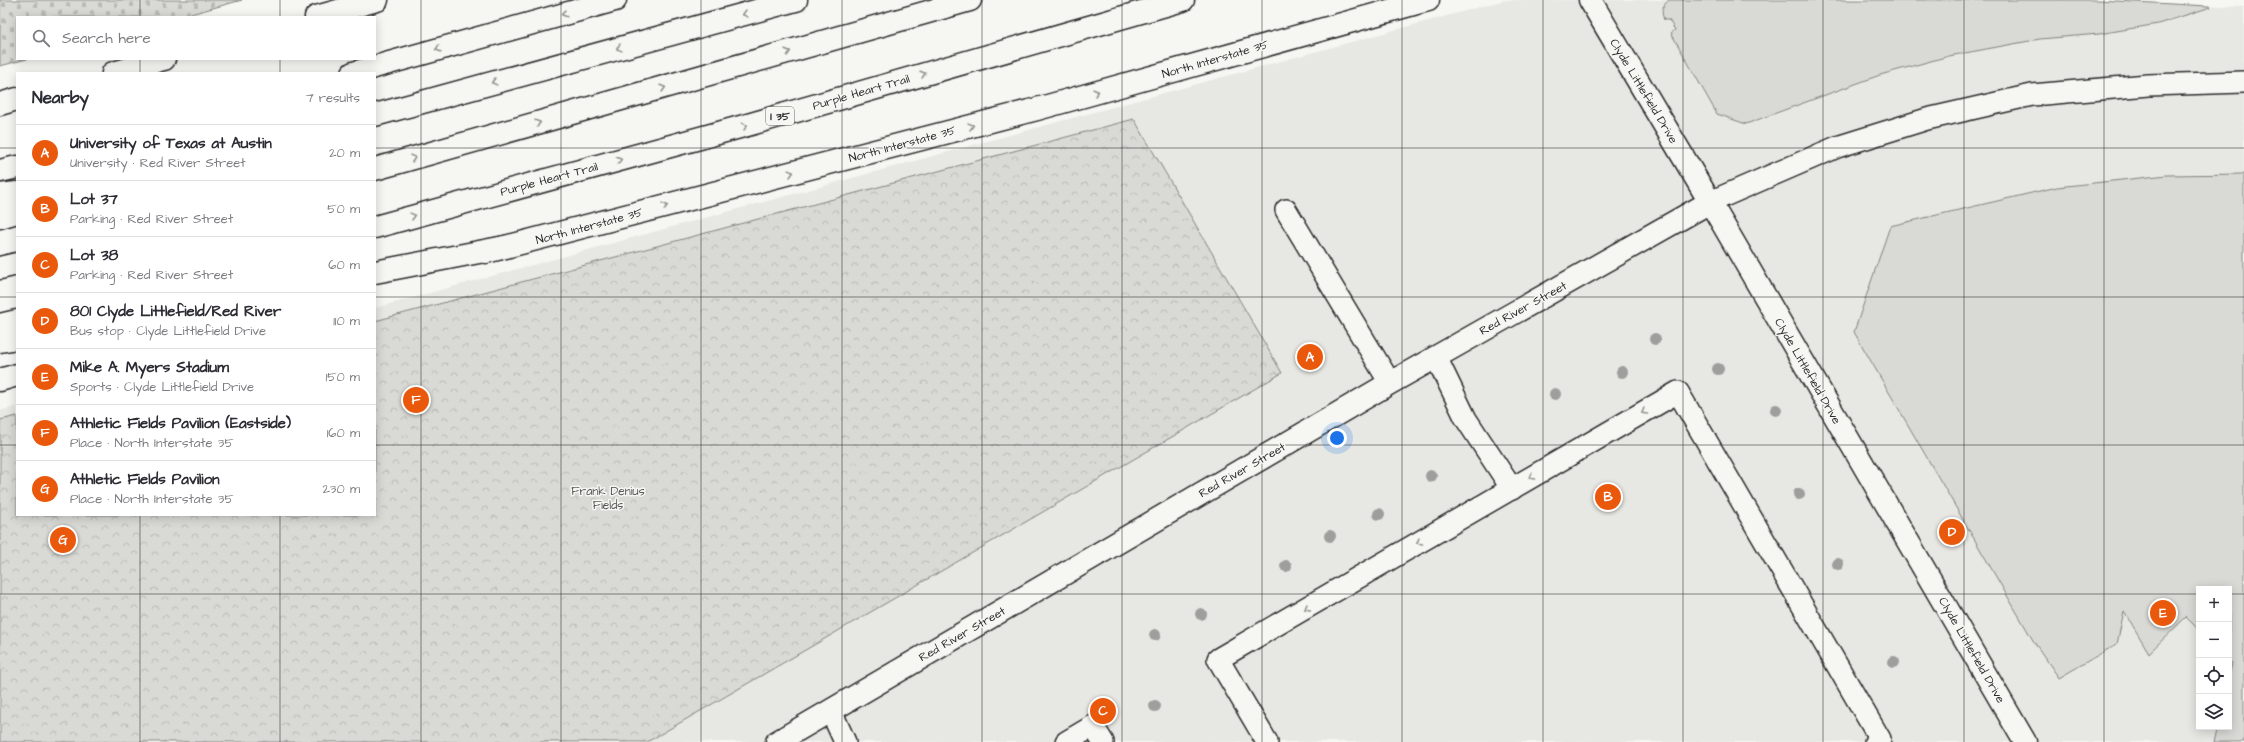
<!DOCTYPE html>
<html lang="en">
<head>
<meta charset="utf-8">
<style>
	:root { --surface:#fff; --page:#f2f2f3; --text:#2b2b33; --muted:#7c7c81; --line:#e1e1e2; --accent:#ea580c }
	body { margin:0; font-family:"Architects Daughter",sans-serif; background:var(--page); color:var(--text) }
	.controls { position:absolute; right:12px; bottom:12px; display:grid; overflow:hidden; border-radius:0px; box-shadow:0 2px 10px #0003 }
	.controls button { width:36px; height:36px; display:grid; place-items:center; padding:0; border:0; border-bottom:1px solid var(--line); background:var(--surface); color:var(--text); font:20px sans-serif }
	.you { position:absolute; left:1337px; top:438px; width:14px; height:14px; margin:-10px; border:3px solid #fff; border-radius:50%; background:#1a73e8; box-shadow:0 0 0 6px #1a73e833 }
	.badge { display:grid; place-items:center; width:26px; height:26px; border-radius:50%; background:var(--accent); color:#fff; font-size:13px; font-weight:700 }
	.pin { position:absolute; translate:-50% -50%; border:2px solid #fff; box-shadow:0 1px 4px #0006 }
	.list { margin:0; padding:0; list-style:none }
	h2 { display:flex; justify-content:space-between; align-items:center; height:52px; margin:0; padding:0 16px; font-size:17px }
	h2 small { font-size:13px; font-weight:400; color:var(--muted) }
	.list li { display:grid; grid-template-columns:26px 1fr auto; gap:12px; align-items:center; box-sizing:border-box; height:56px; padding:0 16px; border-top:1px solid var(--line) }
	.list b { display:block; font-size:15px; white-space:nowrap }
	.list p { margin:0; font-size:13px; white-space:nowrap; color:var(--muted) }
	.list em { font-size:13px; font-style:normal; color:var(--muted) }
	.icon { flex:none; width:22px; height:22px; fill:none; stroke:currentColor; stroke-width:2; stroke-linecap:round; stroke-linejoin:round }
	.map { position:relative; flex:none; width:2244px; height:742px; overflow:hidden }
	.search { position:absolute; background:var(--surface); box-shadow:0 2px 10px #0003; left:16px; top:16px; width:360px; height:44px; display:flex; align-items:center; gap:10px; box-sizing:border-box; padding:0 14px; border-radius:0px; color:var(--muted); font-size:15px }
	.panel { position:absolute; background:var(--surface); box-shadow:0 2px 10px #0003; left:16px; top:72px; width:360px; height:444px; border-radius:0px }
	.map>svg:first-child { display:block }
</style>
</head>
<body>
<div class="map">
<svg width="2244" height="742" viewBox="0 0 2244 742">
	<defs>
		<pattern id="cemetery-stones" width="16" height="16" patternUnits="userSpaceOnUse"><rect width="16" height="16" fill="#d9d9d5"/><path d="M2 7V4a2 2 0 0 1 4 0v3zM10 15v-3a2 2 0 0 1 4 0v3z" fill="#babab7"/></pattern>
		<pattern id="park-crowns" width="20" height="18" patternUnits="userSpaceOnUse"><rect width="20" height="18" fill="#d9d9d5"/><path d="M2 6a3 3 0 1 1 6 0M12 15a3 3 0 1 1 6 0" fill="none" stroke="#babab7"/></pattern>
	</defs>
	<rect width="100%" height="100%" fill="#f6f6f2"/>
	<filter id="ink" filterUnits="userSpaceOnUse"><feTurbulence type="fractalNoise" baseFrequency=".025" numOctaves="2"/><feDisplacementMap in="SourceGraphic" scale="8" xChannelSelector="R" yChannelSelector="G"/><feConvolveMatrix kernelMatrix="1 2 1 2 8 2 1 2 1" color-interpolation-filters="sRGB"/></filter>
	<g filter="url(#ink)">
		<path fill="#e7e7e3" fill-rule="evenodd" d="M 1505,0 L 2103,0 L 2244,7 L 2244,742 L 0,742 L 0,411 L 17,406 L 17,515 L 375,515 L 375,308 ZM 2199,589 L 2229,589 L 2229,727 L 2199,727 Z"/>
		<g fill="#d9d9d5" stroke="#828280">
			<path d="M 1669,0 L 2098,0 L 2208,6 L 2211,7 L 2158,24 L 2099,34 L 2040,39 L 1949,56 L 1880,75 L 1746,124 L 1717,114 L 1671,33 L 1675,30 L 1669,20 L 1664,20 C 1661,11 1661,7 1669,0 Z"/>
			<path d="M 2244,174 L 2244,742 L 2214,742 L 2218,727 L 2229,727 L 2229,677 L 2232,663 L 2229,660 L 2229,589 L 2199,589 L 2199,630 L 2186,617 L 2149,653 L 2124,611 L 2117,644 L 2059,678 L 2034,642 L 1854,332 L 1890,226 L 2057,187 L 2167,175 Z"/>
		</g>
		<path fill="url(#cemetery-stones)" stroke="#828280" d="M 0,0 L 242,0 L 180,17 L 17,17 L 17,59 L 27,59 L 0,66 Z"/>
		<path fill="url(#park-crowns)" stroke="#828280" d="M 1134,119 L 1282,373 L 647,742 L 0,742 L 0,420 L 17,416 L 17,515 L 375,515 L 375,321 Z"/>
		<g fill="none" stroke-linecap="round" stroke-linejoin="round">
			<defs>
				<g id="lane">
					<path d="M 1710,202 L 1837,147 L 1927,119 L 2032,95 L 2148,85 L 2244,82"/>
					<path d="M 1286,210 L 1390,383"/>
					<path d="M 1436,357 L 1466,419 L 1512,489"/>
					<path d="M 831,711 L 845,742"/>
					<path d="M 1066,742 L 1093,726 L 1103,742"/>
					<path d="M 1267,742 L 1218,659 L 1678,392 L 1880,739 L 1875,742"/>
				</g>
				<path id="street" d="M 1710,202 L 2025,742"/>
				<g id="secondary">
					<path d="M 316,17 L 377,0"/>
					<path d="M 113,73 L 164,59"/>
					<path d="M 0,104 L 17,99"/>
					<path d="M 486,252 L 1037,109 L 1428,0"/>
					<path d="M 0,380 L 17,375"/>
					<path d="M 777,742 L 1390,383 L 1710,202 L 1590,0"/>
				</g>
				<g id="highway">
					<path d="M 353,73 L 615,0"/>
					<path d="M 375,115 L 796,0"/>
					<path d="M 375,169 L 970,0"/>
					<path d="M 0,171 L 17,167"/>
					<path d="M 0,195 L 17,193"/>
					<path d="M 0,217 L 17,212"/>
					<path d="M 375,227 L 751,124 L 1183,0"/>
					<path d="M 0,268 L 17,264"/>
					<path d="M 375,272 L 505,247"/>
					<path d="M 0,325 L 17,321"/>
					<path d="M 0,341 L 17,338"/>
				</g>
			</defs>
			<use href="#lane" stroke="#2b2b2b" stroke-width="24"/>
			<use href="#street" stroke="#2b2b2b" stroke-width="25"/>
			<use href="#secondary" stroke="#2b2b2b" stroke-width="25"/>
			<use href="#highway" stroke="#2b2b2b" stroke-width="25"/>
			<use href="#lane" stroke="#f6f6f2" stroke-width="21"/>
			<use href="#street" stroke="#f6f6f2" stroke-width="22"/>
			<use href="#secondary" stroke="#f6f6f2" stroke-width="22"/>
			<use href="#highway" stroke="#f6f6f2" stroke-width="22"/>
		</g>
		<g fill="#9e9e9c">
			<circle cx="1655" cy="339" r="6"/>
			<circle cx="1718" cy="369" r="6"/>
			<circle cx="1622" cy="372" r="6"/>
			<circle cx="1555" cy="394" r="6"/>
			<circle cx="1776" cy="410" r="6"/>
			<circle cx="1431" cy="476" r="6"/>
			<circle cx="1799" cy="494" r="6"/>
			<circle cx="1379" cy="514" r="6"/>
			<circle cx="1330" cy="536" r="6"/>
			<circle cx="1838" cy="564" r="6"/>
			<circle cx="1286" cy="566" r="6"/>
			<circle cx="1201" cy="614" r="6"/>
			<circle cx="1155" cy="635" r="6"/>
			<circle cx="1894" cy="662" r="6"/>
			<circle cx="1155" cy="706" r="6"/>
		</g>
		<defs><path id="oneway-chevron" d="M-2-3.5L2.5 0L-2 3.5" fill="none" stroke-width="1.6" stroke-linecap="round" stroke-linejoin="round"/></defs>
		<g stroke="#90908e">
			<use href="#oneway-chevron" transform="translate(564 14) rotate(164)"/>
			<use href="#oneway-chevron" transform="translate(745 14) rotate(165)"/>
			<use href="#oneway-chevron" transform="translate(619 48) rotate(165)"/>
			<use href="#oneway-chevron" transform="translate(438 49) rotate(164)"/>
			<use href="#oneway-chevron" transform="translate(788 52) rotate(-16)"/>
			<use href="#oneway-chevron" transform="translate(923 74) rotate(-16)"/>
			<use href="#oneway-chevron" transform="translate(494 82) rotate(165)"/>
			<use href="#oneway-chevron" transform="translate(663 88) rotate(-16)"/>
			<use href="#oneway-chevron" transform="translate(1096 92) rotate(-16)"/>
			<use href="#oneway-chevron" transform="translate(538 123) rotate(-16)"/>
			<use href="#oneway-chevron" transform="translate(745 126) rotate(-15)"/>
			<use href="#oneway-chevron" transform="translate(971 126) rotate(-15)"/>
			<use href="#oneway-chevron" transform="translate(413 158) rotate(-16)"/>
			<use href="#oneway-chevron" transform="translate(619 160) rotate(-15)"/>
			<use href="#oneway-chevron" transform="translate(791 173) rotate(-15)"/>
			<use href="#oneway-chevron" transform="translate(665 206) rotate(-15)"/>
			<use href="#oneway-chevron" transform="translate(413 216) rotate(-15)"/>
			<use href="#oneway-chevron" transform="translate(1644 412) rotate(150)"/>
			<use href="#oneway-chevron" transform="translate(1532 477) rotate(150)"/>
			<use href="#oneway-chevron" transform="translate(1419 542) rotate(150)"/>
			<use href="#oneway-chevron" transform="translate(1307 608) rotate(150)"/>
		</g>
	</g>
	<path fill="none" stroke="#2b2b2b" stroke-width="1" stroke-opacity="0.55" d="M 140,0 L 140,17M 280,0 L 280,17M 421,0 L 421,742M 561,0 L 561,742M 701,0 L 701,742M 842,0 L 842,742M 982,0 L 982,742M 1122,0 L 1122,742M 1262,0 L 1262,742M 1402,0 L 1402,742M 1543,0 L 1543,742M 1683,0 L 1683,742M 1823,0 L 1823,742M 1964,0 L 1964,742M 2104,0 L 2104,742M 140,59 L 140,73M 280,59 L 280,73M 0,148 L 17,148M 375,148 L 2244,148M 0,297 L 17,297M 375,297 L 2244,297M 0,445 L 17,445M 375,445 L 2244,445M 140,515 L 140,742M 280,515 L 280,742M 0,594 L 2199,594M 2229,594 L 2244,594"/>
	<g text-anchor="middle" stroke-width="3" stroke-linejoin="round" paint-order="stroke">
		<rect fill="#f6f6f2" stroke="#686867" stroke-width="1" x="766" y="107" width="28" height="18" rx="3"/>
		<g font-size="11" font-weight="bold" fill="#2b2b2b">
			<text x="780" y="120">I 35</text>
		</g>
		<g font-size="12" fill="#2b2b2b" stroke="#f6f6f2">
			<text transform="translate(1215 59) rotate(-16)" y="4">North Interstate 35</text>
			<text transform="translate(1644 91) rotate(59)" y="4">Clyde Littlefield Drive</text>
			<text transform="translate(861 92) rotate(-16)" y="4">Purple Heart Trail</text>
			<text transform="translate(902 144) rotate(-15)" y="4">North Interstate 35</text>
			<text transform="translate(549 179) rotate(-15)" y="4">Purple Heart Trail</text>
			<text transform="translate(589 226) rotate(-15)" y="4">North Interstate 35</text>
			<text transform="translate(1523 308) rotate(-29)" y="4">Red River Street</text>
			<text transform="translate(1808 371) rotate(60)" y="4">Clyde Littlefield Drive</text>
			<text transform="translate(1242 470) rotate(-30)" y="4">Red River Street</text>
			<text transform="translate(962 634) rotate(-30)" y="4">Red River Street</text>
			<text transform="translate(1972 650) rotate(60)" y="4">Clyde Littlefield Drive</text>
		</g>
		<g font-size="12" fill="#565656" stroke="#f6f6f2">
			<text x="608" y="495">Frank Denius<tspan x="608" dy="14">Fields</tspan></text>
		</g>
	</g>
</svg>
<div class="controls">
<button>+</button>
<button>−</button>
<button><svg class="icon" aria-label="locate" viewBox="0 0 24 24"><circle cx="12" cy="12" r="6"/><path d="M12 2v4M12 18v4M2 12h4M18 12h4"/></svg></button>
<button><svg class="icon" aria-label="layers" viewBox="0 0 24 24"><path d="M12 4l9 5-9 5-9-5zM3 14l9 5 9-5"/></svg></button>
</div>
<div class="you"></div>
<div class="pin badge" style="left:1310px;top:357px">A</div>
<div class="pin badge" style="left:1608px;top:497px">B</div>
<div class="pin badge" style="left:1103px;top:711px">C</div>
<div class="pin badge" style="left:1952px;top:532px">D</div>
<div class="pin badge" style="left:2163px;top:613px">E</div>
<div class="pin badge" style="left:416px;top:400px">F</div>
<div class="pin badge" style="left:63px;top:540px">G</div>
<div class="search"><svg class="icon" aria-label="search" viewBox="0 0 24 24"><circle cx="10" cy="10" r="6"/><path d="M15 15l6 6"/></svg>Search here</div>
<section class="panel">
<h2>Nearby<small>7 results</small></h2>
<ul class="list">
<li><span class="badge">A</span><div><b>University of Texas at Austin</b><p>University · Red River Street</p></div><em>20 m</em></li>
<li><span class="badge">B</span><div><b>Lot 37</b><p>Parking · Red River Street</p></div><em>50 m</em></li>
<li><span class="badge">C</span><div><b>Lot 38</b><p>Parking · Red River Street</p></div><em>60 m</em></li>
<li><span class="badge">D</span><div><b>801 Clyde Littlefield/Red River</b><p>Bus stop · Clyde Littlefield Drive</p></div><em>110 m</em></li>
<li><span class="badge">E</span><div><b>Mike A. Myers Stadium</b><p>Sports · Clyde Littlefield Drive</p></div><em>150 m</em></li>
<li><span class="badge">F</span><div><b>Athletic Fields Pavilion (Eastside)</b><p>Place · North Interstate 35</p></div><em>160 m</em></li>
<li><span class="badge">G</span><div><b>Athletic Fields Pavilion</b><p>Place · North Interstate 35</p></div><em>230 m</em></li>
</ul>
</section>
</div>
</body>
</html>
